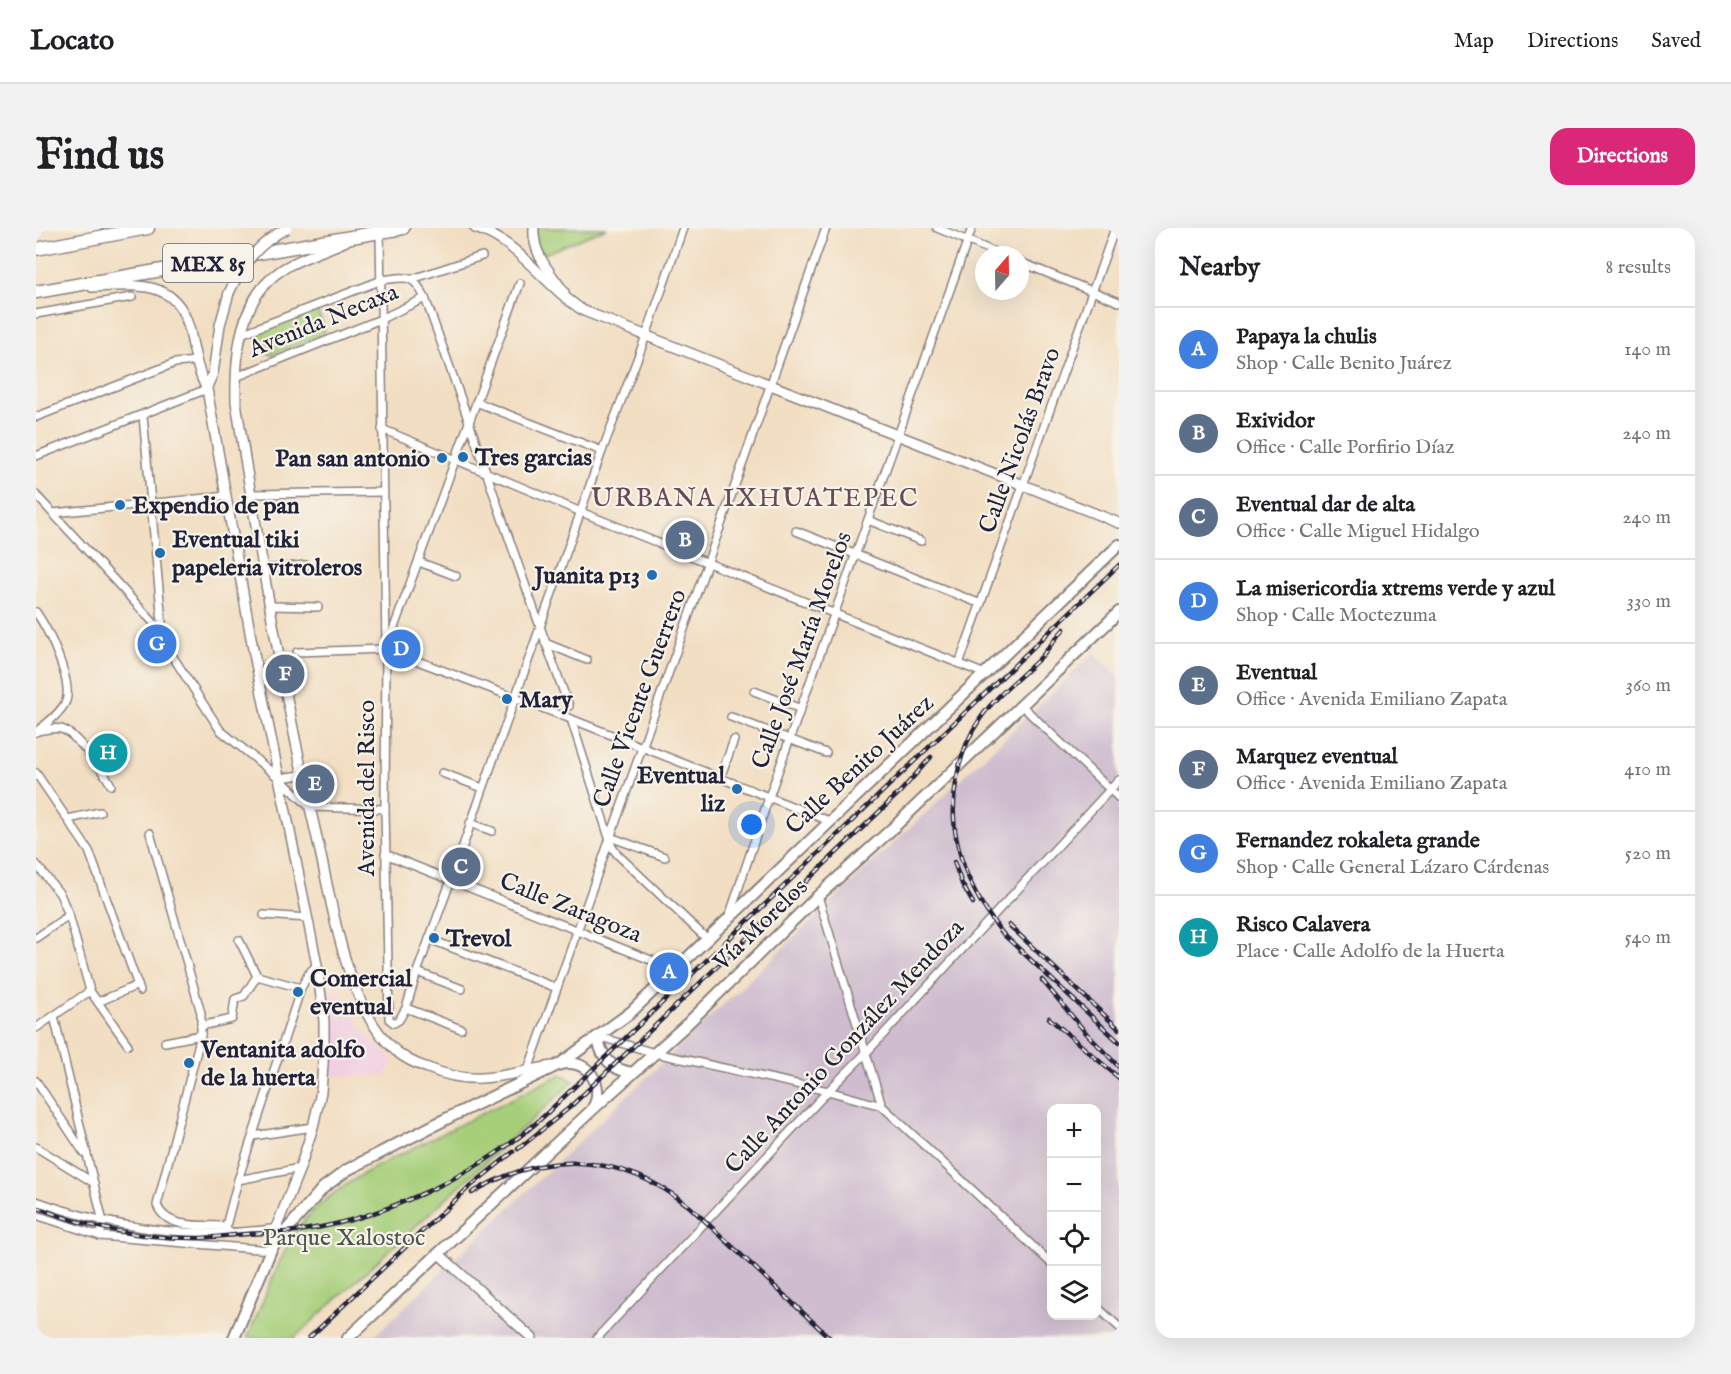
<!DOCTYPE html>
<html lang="en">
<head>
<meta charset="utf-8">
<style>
	:root { --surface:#fff; --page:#f2f2f2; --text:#202124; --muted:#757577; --line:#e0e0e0; --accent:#db2777 }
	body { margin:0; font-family:"IM FELL English",serif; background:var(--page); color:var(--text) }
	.controls { position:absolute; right:18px; bottom:18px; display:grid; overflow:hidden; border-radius:12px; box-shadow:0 6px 24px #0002 }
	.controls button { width:54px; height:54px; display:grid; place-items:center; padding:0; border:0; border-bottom:2px solid var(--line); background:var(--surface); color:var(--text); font:30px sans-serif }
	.compass { position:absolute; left:939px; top:18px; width:54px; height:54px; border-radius:50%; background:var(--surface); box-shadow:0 6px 24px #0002; rotate:20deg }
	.you { position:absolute; left:716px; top:597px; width:21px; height:21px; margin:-15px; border:4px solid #fff; border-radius:50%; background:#1a73e8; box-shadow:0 0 0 9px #1a73e833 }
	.badge { display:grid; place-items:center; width:39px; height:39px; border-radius:50%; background:var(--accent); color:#fff; font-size:20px; font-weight:700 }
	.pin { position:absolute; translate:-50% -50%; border:3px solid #fff; box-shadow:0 2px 6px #0006 }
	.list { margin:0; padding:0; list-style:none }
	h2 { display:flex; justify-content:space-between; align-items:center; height:78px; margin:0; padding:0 24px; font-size:26px }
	h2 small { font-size:20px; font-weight:400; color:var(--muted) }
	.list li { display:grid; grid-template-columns:39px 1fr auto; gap:18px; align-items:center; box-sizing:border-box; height:84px; padding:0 24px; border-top:2px solid var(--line) }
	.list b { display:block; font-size:22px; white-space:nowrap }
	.list p { margin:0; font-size:20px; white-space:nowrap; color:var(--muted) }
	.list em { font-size:20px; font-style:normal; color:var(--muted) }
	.icon { flex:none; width:33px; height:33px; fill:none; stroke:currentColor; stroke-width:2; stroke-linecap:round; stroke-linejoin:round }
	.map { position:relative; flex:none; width:1083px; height:1110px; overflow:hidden; border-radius:18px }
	header { display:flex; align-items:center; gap:36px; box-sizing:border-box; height:84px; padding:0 30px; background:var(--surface); border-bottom:2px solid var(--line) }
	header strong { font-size:28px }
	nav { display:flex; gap:33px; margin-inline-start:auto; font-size:21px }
	.intro { display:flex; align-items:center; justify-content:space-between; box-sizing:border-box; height:144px; padding:0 36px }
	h1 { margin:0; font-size:42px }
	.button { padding:15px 27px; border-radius:18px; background:var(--accent); color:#fff; font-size:21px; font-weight:700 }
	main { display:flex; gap:36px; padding:0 36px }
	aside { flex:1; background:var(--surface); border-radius:18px; box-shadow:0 6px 24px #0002 }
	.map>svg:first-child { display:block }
</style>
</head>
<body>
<header>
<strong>Locato</strong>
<nav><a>Map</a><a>Directions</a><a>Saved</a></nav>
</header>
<div class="intro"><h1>Find us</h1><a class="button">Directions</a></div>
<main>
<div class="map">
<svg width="1083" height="1110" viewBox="0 0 1083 1110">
	<rect width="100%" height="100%" fill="#f7f3e8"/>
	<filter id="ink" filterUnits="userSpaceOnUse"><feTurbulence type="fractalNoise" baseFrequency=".0167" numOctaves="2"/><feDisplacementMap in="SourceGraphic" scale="12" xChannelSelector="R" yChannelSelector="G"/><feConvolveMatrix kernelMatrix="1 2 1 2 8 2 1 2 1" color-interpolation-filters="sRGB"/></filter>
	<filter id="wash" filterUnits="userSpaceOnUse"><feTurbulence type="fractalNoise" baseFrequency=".008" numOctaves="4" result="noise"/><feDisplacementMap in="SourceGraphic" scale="24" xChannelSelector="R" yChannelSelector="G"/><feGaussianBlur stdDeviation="1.35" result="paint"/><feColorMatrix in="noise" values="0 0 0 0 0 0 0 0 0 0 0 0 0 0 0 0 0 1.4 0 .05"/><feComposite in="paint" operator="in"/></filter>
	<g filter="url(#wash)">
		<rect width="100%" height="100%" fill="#f2dec2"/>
		<path fill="#f2cfe1" d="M 289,761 L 306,767 L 328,804 L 356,831 L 350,847 L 291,848 L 293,829 L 293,791 Z"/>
		<path fill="#cfbdcf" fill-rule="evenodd" d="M 1058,425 L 1083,448 L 1083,1110 L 336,1110 ZM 1016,880 L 1060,880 L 1060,1088 L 1016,1088 Z"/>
		<g fill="#a7cf7a" stroke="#64785a" stroke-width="1.5">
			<path d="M 500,0 L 571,0 L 508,26 L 502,19 Z"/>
			<path d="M 277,82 L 282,84 L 289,102 L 286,107 L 236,127 L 231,125 L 222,106 L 224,103 Z"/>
			<path d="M 525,846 L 538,853 L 258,1110 L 211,1110 C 226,1078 238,1042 255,1011 C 273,978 311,955 343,937 Z"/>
		</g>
	</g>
	<g filter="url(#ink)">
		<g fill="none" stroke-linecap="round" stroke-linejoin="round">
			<defs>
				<g id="street">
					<path d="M 901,0 L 966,27"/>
					<path d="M 344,4 L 350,421 L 349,581 L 353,791 L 358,795 L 363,792 L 370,780 L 381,744 L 415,652 L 566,223 L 610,108 L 647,0"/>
					<path d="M 984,34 L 1083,74"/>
					<path d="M 376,51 L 446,28"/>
					<path d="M 0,86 L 96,69"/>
					<path d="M 205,106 L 346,52 C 371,49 377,45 389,70 C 439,206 482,343 533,478"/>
					<path d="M 200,149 L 345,91 L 389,70"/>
					<path d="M 440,174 L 566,223"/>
					<path d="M 107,188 L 127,405"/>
					<path d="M 0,189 L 139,135 L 160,133"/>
					<path d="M 346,201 L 545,284 L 949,446"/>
					<path d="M 0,228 L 171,161"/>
					<path d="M 215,266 L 347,264"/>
					<path d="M 0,267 L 127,405 L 130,418 L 184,502 L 243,550 L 274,579 L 349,581"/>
					<path d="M 17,285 L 191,268"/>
					<path d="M 832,292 L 885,313"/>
					<path d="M 760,303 L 945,376"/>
					<path d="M 383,334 L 420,348"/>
					<path d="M 229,341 L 270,337"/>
					<path d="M 235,378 L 282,379"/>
					<path d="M 0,384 C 12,401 37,453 30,473 C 25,485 10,496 0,504"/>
					<path d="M 509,415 L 551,432"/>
					<path d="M 352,416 L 484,55"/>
					<path d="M 261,424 L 350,421 L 535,491 L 793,593"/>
					<path d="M 923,436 L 1079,0"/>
					<path d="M 718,463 L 765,481"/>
					<path d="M 986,478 L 1083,570"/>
					<path d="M 695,489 L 790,525"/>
					<path d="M 535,491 L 576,619 L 581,626 L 671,711"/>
					<path d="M 1,503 C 9,502 18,499 25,501 C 39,504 68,544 75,557"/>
					<path d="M 0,545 L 53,623 L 104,763"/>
					<path d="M 406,545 L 447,560"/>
					<path d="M 243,550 L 266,547"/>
					<path d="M 684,550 L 698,512"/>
					<path d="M 32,591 L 64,584"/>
					<path d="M 434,595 L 456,603"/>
					<path d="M 114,605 L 165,785 L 165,807 L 121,977 C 130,1002 168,997 190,998"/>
					<path d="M 574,609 L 629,629"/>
					<path d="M 349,626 L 640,742"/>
					<path d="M 0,636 L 24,666 L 33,687 L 54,763 L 92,817"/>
					<path d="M 782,668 L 846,878"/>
					<path d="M 228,687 L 272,690"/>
					<path d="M 693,689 L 733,569 L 936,0"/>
					<path d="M 0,710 L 33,687"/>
					<path d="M 393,711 L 521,760"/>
					<path d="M 203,712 L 221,748"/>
					<path d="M 381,744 L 426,761"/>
					<path d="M 221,748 L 265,760"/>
					<path d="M 62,774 L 102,757"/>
					<path d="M 370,780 L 425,801"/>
					<path d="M 18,788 L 67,994 L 64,1008"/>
					<path d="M 165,798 L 196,791 L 199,771 L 208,768 L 221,748"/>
					<path d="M 0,800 L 54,763"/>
					<path d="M 564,809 L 619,825 L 792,863 L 846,878 L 1016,1036"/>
					<path d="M 129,814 L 165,807"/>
					<path d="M 493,846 L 492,842 L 790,0"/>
					<path d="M 0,853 L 48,925"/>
					<path d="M 217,908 L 277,899"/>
					<path d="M 0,919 L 58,955"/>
					<path d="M 202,952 L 264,940"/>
					<path d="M 0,973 C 78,1001 160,1012 243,1000"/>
					<path d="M 0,987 L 64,1008 L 234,1022"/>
					<path d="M 192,1005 L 190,998 L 202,952 L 265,760 L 273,745 L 281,737"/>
					<path d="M 1060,1078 L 1083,1099"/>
					<path d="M 561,1110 L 792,863 L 831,824 L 1083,552"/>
				</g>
				<g id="secondary">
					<path d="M 439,0 C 483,13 509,59 548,83 L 1083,295"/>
					<path d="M 498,0 C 496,26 514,44 528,64"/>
					<path d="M 310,13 C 289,23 266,29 247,41 C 203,69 199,127 200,174 C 223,320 247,466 281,610 C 292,657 301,715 319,759 C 328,783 340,806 360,823 C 369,831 380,836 392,840 C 440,860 468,846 516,838"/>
					<path d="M 56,59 C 103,57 144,50 155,108 C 159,127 162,145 171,161 L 217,421 L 281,737 L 288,793 L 288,822 L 285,864 L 277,899 L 264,940 L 240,1000 L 236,1019"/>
					<path d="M 171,159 L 177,145 L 184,97 L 193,65"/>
					<path d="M 403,1026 L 496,1110"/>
				</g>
				<g id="primary">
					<path d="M 562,810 C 565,830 577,842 596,845"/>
					<path d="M 524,836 C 551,829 570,857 557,880"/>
					<path d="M 198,1110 L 236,1019 L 287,960 L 311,942 L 414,889 L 524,836 L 594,785 L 1083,317"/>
					<path d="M 312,1110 L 557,881 L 650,797 L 782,668 L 857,600 L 1083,384"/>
				</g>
				<g id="highway">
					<path d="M 0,21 L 112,0"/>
					<path d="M 0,64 L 367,0"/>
				</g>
			</defs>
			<use href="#street" stroke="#8a807e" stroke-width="10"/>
			<use href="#secondary" stroke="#8a807e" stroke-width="12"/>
			<use href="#primary" stroke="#8a807e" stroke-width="14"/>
			<use href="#highway" stroke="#8a807e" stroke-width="15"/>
			<use href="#street" stroke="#fff" stroke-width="7"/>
			<use href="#secondary" stroke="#fff" stroke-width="9"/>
			<use href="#primary" stroke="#fff" stroke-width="10"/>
			<use href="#highway" stroke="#fff" stroke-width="12"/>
			<defs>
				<g id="rail">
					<path d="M 1028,401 C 1020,409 1013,420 1005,429 C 985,449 960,467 944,491 C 920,526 912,577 922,618 C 929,650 948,683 968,707 L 1083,814"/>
					<path d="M 918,634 L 926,656 L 937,675"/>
					<path d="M 973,697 L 1083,801"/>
					<path d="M 1006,752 L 1051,806 L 1083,839"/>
					<path d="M 1013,790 L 1083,850"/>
					<path d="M 482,921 L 533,880 L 864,564 L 895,529"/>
					<path d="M 436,965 C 510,920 588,926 654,979 L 794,1110"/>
					<path d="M 0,979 C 49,999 106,1011 160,1010 C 176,1010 193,1007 210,1006 C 223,1005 237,1005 250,1004 C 336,997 445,946 508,888 L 1083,337"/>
					<path d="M 273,1110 L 431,961 L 477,924"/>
				</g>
			</defs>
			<use href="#rail" stroke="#22223b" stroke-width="4.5"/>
			<use href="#rail" stroke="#f7f3e8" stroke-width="2" stroke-dasharray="7" stroke-linecap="butt"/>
			<defs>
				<path id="secondary-bridge" d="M 193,65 C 206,36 223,15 251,0"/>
			</defs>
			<use href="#secondary-bridge" stroke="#8a807e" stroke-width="12" stroke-linecap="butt"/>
			<use href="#secondary-bridge" stroke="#fff" stroke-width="9"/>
		</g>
	</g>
	<g fill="#1f6fb2" stroke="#f7f3e8" stroke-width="2">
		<circle cx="427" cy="229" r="6"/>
		<circle cx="406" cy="230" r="6"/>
		<circle cx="84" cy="277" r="6"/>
		<circle cx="124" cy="325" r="6"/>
		<circle cx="616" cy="347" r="6"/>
		<circle cx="471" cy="471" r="6"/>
		<circle cx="701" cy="561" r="6"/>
		<circle cx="398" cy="710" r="6"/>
		<circle cx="262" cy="764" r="6"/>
		<circle cx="153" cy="835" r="6"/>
	</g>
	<g text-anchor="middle" stroke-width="4.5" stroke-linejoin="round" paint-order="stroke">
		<rect fill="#f7f3e8" stroke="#62616f" stroke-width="1.5" x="127" y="16" width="90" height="38" rx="4.5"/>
		<g font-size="22" font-weight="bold" fill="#22223b">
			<text x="172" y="43">MEX 85</text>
		</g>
		<g font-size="24" fill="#22223b" stroke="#f7f3e8">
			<text transform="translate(287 92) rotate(-22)" y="8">Avenida Necaxa</text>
			<text transform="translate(983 212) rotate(-70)" y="8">Calle Nicolás Bravo</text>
			<text transform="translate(765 422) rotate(-70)" y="8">Calle José María Morelos</text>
			<text transform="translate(603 470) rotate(-70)" y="8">Calle Vicente Guerrero</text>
			<text transform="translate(823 536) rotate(-43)" y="8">Calle Benito Juárez</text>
			<text transform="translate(330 560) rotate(-90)" y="8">Avenida del Risco</text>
			<text transform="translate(535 679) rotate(22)" y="8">Calle Zaragoza</text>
			<text transform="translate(724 696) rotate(-44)" y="8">Vía Morelos</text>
			<text transform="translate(808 818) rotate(-47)" y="8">Calle Antonio González Mendoza</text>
		</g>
		<g font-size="24" font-weight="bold" fill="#22223b" stroke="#f7f3e8" text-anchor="start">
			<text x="439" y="237">Tres garcias</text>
			<text x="394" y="238" text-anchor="end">Pan san antonio</text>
			<text x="96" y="285">Expendio de pan</text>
			<text x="136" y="319">Eventual tiki<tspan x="136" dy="28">papeleria vitroleros</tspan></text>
			<text x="604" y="355" text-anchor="end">Juanita p13</text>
			<text x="483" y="479">Mary</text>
			<text x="689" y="555" text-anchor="end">Eventual<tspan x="689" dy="28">liz</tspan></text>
			<text x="410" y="718">Trevol</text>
			<text x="274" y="758">Comercial<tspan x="274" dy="28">eventual</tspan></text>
			<text x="165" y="829">Ventanita adolfo<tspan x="165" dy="28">de la huerta</tspan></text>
		</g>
		<g font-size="24" fill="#4a564e" stroke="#f7f3e8">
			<text x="308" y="1017">Parque Xalostoc</text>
		</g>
		<g font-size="26" letter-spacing="1.5" fill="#684956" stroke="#f7f3e8">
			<text x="719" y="278">URBANA IXHUATEPEC</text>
		</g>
	</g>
</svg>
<div class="controls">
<button>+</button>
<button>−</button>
<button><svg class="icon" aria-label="locate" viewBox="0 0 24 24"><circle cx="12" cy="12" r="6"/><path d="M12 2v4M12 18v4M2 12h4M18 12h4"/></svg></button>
<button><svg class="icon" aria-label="layers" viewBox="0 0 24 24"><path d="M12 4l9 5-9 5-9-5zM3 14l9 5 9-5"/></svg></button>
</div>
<svg class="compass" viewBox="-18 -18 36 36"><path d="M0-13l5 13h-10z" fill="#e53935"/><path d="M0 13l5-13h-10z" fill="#757577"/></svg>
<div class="you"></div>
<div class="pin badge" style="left:633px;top:744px;background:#3f7fe0">A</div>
<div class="pin badge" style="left:649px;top:312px;background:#5c6f8a">B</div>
<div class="pin badge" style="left:425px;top:639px;background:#5c6f8a">C</div>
<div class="pin badge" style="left:365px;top:421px;background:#3f7fe0">D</div>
<div class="pin badge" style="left:279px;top:556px;background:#5c6f8a">E</div>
<div class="pin badge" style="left:249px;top:446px;background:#5c6f8a">F</div>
<div class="pin badge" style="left:121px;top:416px;background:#3f7fe0">G</div>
<div class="pin badge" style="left:72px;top:525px;background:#0f9aa8">H</div>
</div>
<aside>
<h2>Nearby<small>8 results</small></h2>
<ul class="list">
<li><span class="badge" style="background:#3f7fe0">A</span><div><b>Papaya la chulis</b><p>Shop · Calle Benito Juárez</p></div><em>140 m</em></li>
<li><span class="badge" style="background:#5c6f8a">B</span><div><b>Exividor</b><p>Office · Calle Porfirio Díaz</p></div><em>240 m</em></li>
<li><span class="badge" style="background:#5c6f8a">C</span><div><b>Eventual dar de alta</b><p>Office · Calle Miguel Hidalgo</p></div><em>240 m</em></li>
<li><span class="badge" style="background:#3f7fe0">D</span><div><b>La misericordia xtrems verde y azul</b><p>Shop · Calle Moctezuma</p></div><em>330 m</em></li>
<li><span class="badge" style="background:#5c6f8a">E</span><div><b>Eventual</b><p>Office · Avenida Emiliano Zapata</p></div><em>360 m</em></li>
<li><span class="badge" style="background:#5c6f8a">F</span><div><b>Marquez eventual</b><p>Office · Avenida Emiliano Zapata</p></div><em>410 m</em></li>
<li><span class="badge" style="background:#3f7fe0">G</span><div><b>Fernandez rokaleta grande</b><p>Shop · Calle General Lázaro Cárdenas</p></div><em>520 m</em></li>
<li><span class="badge" style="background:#0f9aa8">H</span><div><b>Risco Calavera</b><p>Place · Calle Adolfo de la Huerta</p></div><em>540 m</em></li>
</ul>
</aside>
</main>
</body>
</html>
